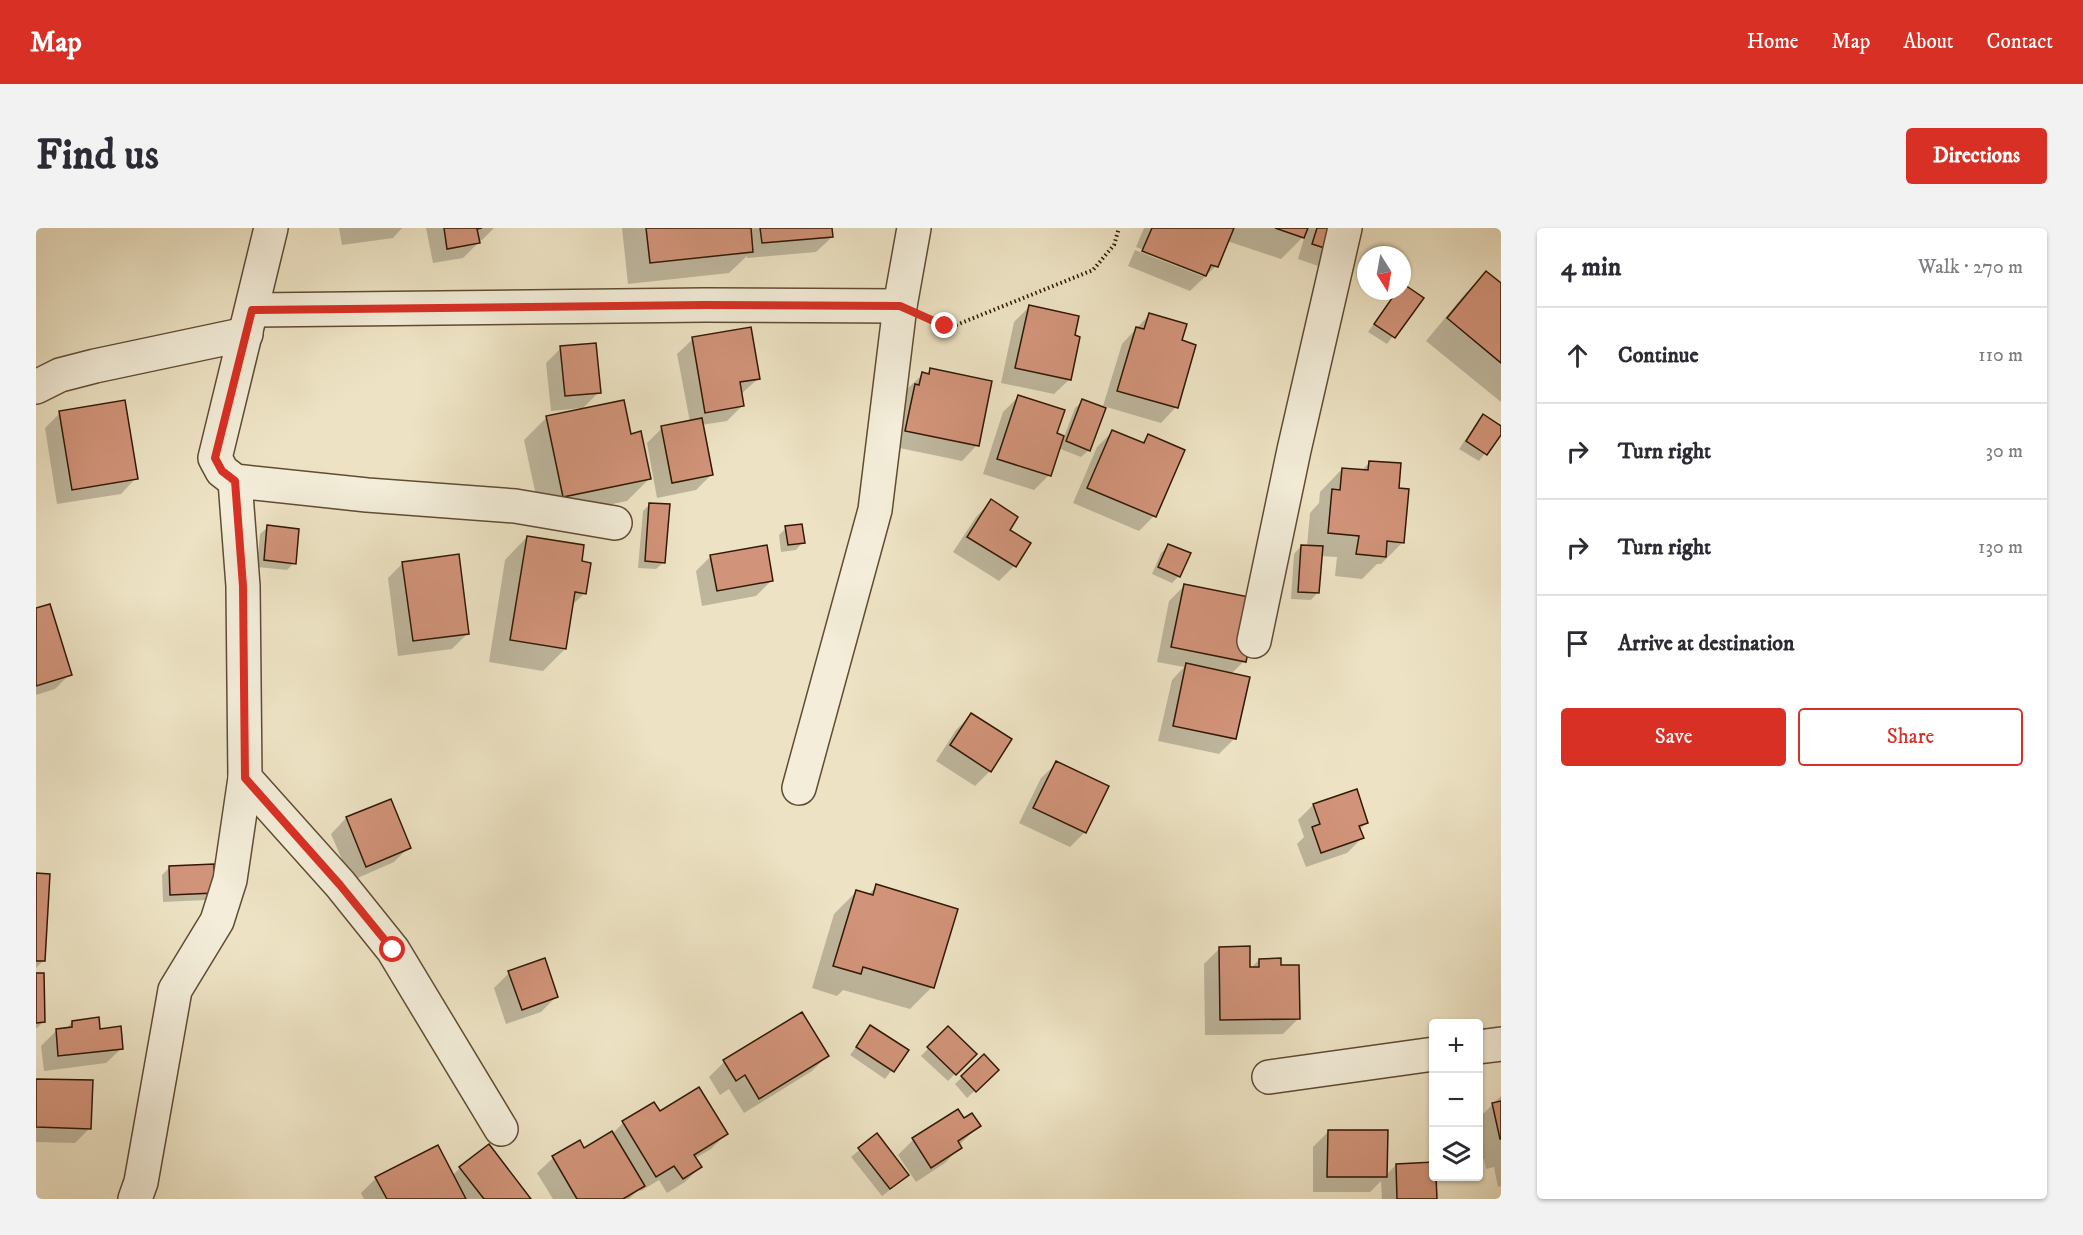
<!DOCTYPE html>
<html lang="en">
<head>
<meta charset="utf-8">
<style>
	:root { --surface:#fff; --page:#f2f2f3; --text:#2b2b33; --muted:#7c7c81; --line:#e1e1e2; --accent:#d93025 }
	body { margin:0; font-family:"IM FELL DW Pica",serif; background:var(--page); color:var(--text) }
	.controls { position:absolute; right:18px; bottom:18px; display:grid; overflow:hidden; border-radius:6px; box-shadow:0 2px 4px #0004 }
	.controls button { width:54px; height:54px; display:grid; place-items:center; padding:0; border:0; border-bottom:2px solid var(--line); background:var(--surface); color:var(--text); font:30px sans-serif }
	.compass { position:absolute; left:1321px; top:18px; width:54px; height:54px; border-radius:50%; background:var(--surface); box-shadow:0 2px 4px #0004; rotate:169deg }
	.stop { position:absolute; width:18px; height:18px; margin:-14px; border:4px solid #d93025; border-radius:50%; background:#fff }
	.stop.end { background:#d93025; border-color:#fff; box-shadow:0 2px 6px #0008 }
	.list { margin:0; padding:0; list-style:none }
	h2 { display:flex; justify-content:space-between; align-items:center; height:78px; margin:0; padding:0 24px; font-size:26px }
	h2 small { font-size:20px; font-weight:400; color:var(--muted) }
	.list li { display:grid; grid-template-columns:39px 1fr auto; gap:18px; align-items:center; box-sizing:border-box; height:96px; padding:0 24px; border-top:2px solid var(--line) }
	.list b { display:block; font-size:22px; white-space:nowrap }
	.list em { font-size:20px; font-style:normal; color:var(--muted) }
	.actions { display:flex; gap:12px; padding:18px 24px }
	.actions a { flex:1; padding:14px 0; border:2px solid var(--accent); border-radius:6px; text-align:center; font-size:21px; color:var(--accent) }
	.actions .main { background:var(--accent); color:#fff }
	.icon { flex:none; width:33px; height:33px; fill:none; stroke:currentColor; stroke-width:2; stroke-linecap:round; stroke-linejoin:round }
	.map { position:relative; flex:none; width:1465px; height:971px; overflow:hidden; border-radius:6px }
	header { display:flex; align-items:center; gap:36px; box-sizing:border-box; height:84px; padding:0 30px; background:var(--accent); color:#fff }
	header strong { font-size:28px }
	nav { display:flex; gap:33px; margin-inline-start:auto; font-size:21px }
	.intro { display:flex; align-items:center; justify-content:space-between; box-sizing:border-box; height:144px; padding:0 36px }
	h1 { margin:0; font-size:42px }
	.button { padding:15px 27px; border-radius:6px; background:var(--accent); color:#fff; font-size:21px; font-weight:700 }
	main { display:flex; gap:36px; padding:0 36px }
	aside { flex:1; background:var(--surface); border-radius:6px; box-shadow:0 2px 4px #0004 }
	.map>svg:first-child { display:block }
</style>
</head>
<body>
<header>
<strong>Map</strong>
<nav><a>Home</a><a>Map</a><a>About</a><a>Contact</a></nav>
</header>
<div class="intro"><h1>Find us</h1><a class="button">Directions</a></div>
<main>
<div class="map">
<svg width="1465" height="971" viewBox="0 0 1465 971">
	<rect width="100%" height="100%" fill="#ede3c4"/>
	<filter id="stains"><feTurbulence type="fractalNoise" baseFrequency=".00333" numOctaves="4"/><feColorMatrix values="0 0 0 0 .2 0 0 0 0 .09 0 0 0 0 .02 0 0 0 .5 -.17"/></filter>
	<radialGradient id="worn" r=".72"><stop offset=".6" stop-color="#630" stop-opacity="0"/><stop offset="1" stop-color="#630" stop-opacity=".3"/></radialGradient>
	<g fill="#0003">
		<path d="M 303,0 L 366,0 L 357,10 L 306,17 Z"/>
		<path d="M 390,0 L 458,0 L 446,12 L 442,13 L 442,15 L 427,30 L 397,35 Z"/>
		<path d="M 586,0 L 795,0 L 796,9 L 780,24 L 711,30 L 711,28 L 693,45 L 592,56 Z"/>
		<path d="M 1108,0 L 1307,0 L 1285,39 L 1262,31 L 1269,7 L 1245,31 L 1191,13 L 1180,38 L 1154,63 L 1092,38 L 1099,22 L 1166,48 L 1168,46 L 1100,19 Z"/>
		<path d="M 1450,45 L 1465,57 L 1465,174 L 1390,113 L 1428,67 Z"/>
		<path d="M 1361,63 L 1385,70 L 1351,116 L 1332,104 Z"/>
		<path d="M 993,79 L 1037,108 L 1034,151 L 1018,166 L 965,155 L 978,94 Z"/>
		<path d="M 1113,87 L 1144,113 L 1140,179 L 1125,195 L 1067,178 L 1086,116 Z"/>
		<path d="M 657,111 L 723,150 L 705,166 L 707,177 L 691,193 L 665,197 L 675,247 L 660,262 L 621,270 L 611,215 L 626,200 L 654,194 L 641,126 Z"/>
		<path d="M 525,120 L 563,164 L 546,181 L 546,180 L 515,183 L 510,135 Z"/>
		<path d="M 895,142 L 941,217 L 926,233 L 854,218 L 864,173 L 870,167 L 871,161 L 887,146 L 890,146 Z"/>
		<path d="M 983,168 L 1019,206 L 1028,209 L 1039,180 L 1047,173 L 1053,222 L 1045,229 L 1022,220 L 1013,247 L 998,262 L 947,246 L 967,184 Z"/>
		<path d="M 24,185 L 100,250 L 85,266 L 21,276 L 9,200 Z"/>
		<path d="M 1447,188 L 1465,200 L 1465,204 L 1443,233 L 1423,221 L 1440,196 Z"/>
		<path d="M 510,190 L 594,208 L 613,251 L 591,273 L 505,291 L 488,212 Z"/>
		<path d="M 1076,204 L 1105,215 L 1113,208 L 1118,288 L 1103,303 L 1037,275 L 1061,219 Z"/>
		<path d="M 1334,234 L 1361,262 L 1367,314 L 1345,336 L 1341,336 L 1326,351 L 1299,348 L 1301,329 L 1284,328 L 1282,364 L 1275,372 L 1255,371 L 1258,326 L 1265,318 L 1271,318 L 1274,285 L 1283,275 L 1284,264 L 1306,241 L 1325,243 Z"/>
		<path d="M 955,273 L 972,302 L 978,338 L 963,353 L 917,324 L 940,289 Z"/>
		<path d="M 614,276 L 628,334 L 620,341 L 602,340 L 607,283 Z"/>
		<path d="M 232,299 L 258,335 L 251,342 L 221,339 L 224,306 Z"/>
		<path d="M 750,300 L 767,314 L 760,322 L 745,324 L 743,307 Z"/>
		<path d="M 491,309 L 544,334 L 549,365 L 535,378 L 529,421 L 507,443 L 453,434 L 469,332 Z"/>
		<path d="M 1133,317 L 1143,348 L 1136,355 L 1116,346 L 1125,325 Z"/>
		<path d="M 675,328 L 735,353 L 720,368 L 666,378 L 660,343 Z"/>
		<path d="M 367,335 L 432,405 L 416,421 L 362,428 L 352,350 Z"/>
		<path d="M 1148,358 L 1208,433 L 1195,446 L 1212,450 L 1198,511 L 1183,526 L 1122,513 L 1136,452 L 1148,439 L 1121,434 L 1133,373 Z"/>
		<path d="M 0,382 L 34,446 L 19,461 L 0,467 Z"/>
		<path d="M 935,487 L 954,543 L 939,558 L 900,533 L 920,502 Z"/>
		<path d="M 1021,535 L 1049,604 L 1034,619 L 983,595 L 1005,550 Z"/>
		<path d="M 1320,563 L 1331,595 L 1323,602 L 1326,610 L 1311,625 L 1270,639 L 1261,616 L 1268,609 L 1262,592 L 1277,577 Z"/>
		<path d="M 354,573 L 373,619 L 358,634 L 315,653 L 295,606 L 310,590 Z"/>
		<path d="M 133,640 L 178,664 L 170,672 L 127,674 L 126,647 Z"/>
		<path d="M 0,647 L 7,733 L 0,740 Z"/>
		<path d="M 841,658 L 896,759 L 874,781 L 807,762 L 801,768 L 776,760 L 798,686 L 820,664 L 832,667 Z"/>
		<path d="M 1184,720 L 1215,740 L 1223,732 L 1244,738 L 1262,791 L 1247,806 L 1169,807 L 1168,736 Z"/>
		<path d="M 473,745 L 520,769 L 505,784 L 470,796 L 458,760 Z"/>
		<path d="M 0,747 L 7,794 L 0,801 Z"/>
		<path d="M 765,786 L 791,828 L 776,843 L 708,885 L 693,861 L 684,867 L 673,849 L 688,834 Z"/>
		<path d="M 36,794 L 63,802 L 86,820 L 70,835 L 8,843 L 5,818 L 20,803 L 29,802 Z"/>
		<path d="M 835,799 L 870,823 L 849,851 L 814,827 Z"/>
		<path d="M 912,800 L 938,826 L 912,853 L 885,828 Z"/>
		<path d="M 948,828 L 961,842 L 931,870 L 919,856 Z"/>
		<path d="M 0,853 L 54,900 L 39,915 L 0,914 Z"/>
		<path d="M 1465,868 L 1465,958 L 1462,959 L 1458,939 L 1450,941 L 1448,931 L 1442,932 L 1442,891 Z"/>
		<path d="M 618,876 L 624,885 L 690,906 L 675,921 L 658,931 L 664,939 L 649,954 L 631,965 L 623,952 L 605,963 L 603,961 L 593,971 L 517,971 L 501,945 L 517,930 L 543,914 L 548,922 L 576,906 L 587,895 Z"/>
		<path d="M 921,883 L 927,892 L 943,898 L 923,917 L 924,919 L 909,935 L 880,954 L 862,927 L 877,912 Z"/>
		<path d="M 1293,903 L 1349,948 L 1360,937 L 1398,948 L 1400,971 L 1346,971 L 1345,953 L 1334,964 L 1277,964 L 1277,919 Z"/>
		<path d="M 840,908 L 864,954 L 846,968 L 815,929 Z"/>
		<path d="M 424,940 L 493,971 L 328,971 L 325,965 L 340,950 L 416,948 Z"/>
	</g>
	<g fill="#d19379" stroke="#311903" stroke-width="1.5">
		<path d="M 408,0 L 446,0 L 441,1 L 444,15 L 411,21 Z"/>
		<path d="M 610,0 L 715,0 L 717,24 L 614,35 Z"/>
		<path d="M 724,0 L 796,0 L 797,9 L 726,15 Z"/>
		<path d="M 1116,0 L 1198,0 L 1182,39 L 1175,37 L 1170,48 L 1106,23 Z"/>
		<path d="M 1239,0 L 1272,0 L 1268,10 Z"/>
		<path d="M 1281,0 L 1309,0 L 1301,24 L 1276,16 Z"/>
		<path d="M 1450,43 L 1465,55 L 1465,135 L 1411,90 Z"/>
		<path d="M 1366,55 L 1388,70 L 1359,110 L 1338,96 L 1361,63 L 1366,63 Z"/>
		<path d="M 993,77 L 1043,88 L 1039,107 L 1044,109 L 1035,152 L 979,140 Z"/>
		<path d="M 1113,85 L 1151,96 L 1146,112 L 1160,117 L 1142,180 L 1081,163 L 1100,99 L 1108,101 Z"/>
		<path d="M 715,99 L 724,151 L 704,154 L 708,178 L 669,185 L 656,109 Z"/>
		<path d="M 560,115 L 565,165 L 529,168 L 524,118 Z"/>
		<path d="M 894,140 L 956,153 L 943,218 L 869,203 L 879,156 L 883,157 L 886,144 L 893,146 Z"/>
		<path d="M 982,167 L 1029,182 L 1021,205 L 1028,208 L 1015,248 L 961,231 Z"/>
		<path d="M 1046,171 L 1070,180 L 1054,223 L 1030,213 Z"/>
		<path d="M 89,172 L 102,251 L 36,262 L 23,183 Z"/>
		<path d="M 588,172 L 595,206 L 605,203 L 615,251 L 527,269 L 510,188 Z"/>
		<path d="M 1447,186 L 1465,198 L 1465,207 L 1451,227 L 1430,213 Z"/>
		<path d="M 666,190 L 677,247 L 636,255 L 625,198 Z"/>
		<path d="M 1076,202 L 1108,215 L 1112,206 L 1149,222 L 1120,289 L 1051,260 Z"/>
		<path d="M 1333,233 L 1365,235 L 1363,260 L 1373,261 L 1368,315 L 1351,313 L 1350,329 L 1320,326 L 1323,308 L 1292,305 L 1296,261 L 1304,262 L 1306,240 L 1332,242 Z"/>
		<path d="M 955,271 L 982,289 L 974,302 L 995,315 L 980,339 L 931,309 Z"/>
		<path d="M 613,275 L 634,276 L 629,335 L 609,333 Z"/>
		<path d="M 766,296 L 769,315 L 752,317 L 749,298 Z"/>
		<path d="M 231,297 L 263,301 L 260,336 L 228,332 Z"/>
		<path d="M 491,308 L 548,317 L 546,333 L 555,335 L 550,366 L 539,364 L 530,421 L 474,412 Z"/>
		<path d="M 1132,316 L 1155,325 L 1144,349 L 1122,339 Z"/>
		<path d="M 731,317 L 737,353 L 681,363 L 674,327 Z"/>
		<path d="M 1265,317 L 1287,318 L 1283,365 L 1262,364 Z"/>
		<path d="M 423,326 L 433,406 L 377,413 L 366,334 Z"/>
		<path d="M 1148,356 L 1223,371 L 1210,434 L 1135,419 Z"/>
		<path d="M 14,376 L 36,447 L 0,458 L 0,380 Z"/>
		<path d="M 1150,435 L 1214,449 L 1200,511 L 1137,498 Z"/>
		<path d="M 935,485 L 976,511 L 955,544 L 914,517 Z"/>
		<path d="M 1020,533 L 1073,558 L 1050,605 L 997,580 Z"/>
		<path d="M 1321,561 L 1332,595 L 1323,598 L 1328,610 L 1285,625 L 1276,599 L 1284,596 L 1277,576 Z"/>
		<path d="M 355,571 L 375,620 L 330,639 L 310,589 Z"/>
		<path d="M 178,636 L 179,665 L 134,667 L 133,638 Z"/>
		<path d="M 0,645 L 14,646 L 9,733 L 0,733 Z"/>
		<path d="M 840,656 L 922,681 L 898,760 L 827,739 L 825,746 L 797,738 L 820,662 L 837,667 Z"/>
		<path d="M 1214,718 L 1214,739 L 1223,739 L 1223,731 L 1245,730 L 1245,737 L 1263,737 L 1264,791 L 1184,792 L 1183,719 Z"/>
		<path d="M 509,730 L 522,769 L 486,782 L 472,743 Z"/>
		<path d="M 0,745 L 8,745 L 9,794 L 0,795 Z"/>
		<path d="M 766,784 L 793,828 L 723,871 L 709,847 L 700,853 L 687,832 Z"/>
		<path d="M 63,789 L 64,801 L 85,798 L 87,821 L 22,828 L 20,801 L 36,799 L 36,793 Z"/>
		<path d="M 834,797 L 873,822 L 858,844 L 820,819 Z"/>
		<path d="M 912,798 L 941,826 L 920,847 L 891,819 Z"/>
		<path d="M 948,826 L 963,842 L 940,864 L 925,848 Z"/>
		<path d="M 0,851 L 57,852 L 55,901 L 0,899 Z"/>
		<path d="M 663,859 L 692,906 L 658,927 L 666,939 L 647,951 L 638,938 L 620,949 L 586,893 L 618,874 L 624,883 Z"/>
		<path d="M 1465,873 L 1465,911 L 1464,911 L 1456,875 Z"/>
		<path d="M 922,881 L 928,890 L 936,885 L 945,898 L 922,913 L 926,920 L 895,940 L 876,910 Z"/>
		<path d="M 1292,902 L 1352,902 L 1351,949 L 1291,949 Z"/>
		<path d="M 576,903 L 609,958 L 587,971 L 541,971 L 516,928 L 544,912 L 548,920 Z"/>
		<path d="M 841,905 L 873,947 L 854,961 L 822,920 Z"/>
		<path d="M 453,916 L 495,971 L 448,971 L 423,939 Z"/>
		<path d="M 402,917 L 430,971 L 351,971 L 339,949 Z"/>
		<path d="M 1398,934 L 1398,948 L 1400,948 L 1401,971 L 1361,971 L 1360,936 Z"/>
	</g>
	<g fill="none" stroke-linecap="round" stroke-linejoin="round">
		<defs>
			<g id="minor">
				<path d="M 235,0 L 179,230 L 186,243 L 199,253 L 331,267 L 479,278 L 579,295"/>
				<path d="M 216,82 L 669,77 L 864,78"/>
				<path d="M 0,159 L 24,147 L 59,138 L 210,106"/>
				<path d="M 1218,413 L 1258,222 L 1309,0"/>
				<path d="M 209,550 L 304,656 L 357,722 L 465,901"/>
				<path d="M 763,560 L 839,282 L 864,78 L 878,0"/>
				<path d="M 1442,819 L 1465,816"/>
				<path d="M 1233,849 L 1398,826"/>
				<path d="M 99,971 L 105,954 L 139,762 L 181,693 L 194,652 L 209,550 L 207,358 L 199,253"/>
			</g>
		</defs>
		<use href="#minor" stroke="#604c33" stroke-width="36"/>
		<path stroke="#311903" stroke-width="4" stroke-dasharray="1.5 3" stroke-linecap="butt" d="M 898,95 L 909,98 L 920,97 L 1057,42 L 1078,17 L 1083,0"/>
		<use href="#minor" stroke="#f3edd9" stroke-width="33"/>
	</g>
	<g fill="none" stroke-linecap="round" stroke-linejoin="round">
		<path stroke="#d93025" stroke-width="8" d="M 357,722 L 304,657 L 209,550 L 207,358 L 199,253 L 186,243 L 179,230 L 216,82 L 669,77 L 864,78 L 909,98"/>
	</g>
	<rect width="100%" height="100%" filter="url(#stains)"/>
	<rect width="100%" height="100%" fill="url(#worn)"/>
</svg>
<div class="controls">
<button>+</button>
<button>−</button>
<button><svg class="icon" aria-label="layers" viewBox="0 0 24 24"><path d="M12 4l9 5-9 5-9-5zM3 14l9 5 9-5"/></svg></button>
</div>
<svg class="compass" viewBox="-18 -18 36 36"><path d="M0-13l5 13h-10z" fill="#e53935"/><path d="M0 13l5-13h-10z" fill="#7c7c81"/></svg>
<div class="stop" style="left:357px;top:722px"></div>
<div class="stop end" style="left:909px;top:98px"></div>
</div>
<aside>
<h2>4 min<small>Walk · 270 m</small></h2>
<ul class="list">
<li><svg class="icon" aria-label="ahead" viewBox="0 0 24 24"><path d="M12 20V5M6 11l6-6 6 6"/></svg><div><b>Continue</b></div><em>110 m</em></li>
<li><svg class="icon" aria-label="right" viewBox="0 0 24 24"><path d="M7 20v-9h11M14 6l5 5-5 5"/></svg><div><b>Turn right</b></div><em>30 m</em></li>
<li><svg class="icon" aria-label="right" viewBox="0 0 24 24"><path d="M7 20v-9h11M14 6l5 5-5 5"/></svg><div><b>Turn right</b></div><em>130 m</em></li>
<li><svg class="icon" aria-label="arrive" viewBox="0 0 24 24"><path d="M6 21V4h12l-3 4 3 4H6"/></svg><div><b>Arrive at destination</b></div></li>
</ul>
<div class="actions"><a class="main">Save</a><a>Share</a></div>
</aside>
</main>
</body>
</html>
